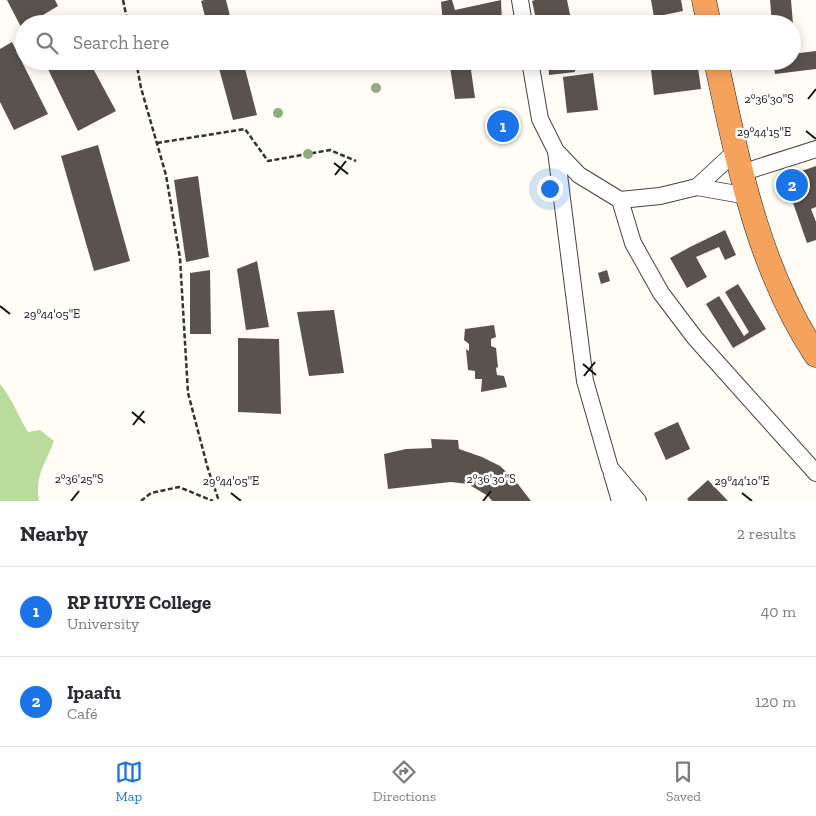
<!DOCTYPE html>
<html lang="en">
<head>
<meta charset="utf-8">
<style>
	:root { --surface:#fff; --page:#f7f7f7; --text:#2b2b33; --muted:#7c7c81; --line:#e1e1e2; --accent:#1a73e8 }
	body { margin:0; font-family:"Zilla Slab",serif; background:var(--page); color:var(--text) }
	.you { position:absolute; left:549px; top:188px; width:18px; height:18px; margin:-12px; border:4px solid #fff; border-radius:50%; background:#1a73e8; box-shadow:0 0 0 8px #1a73e833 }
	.badge { display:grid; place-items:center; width:32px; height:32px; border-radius:50%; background:var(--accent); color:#fff; font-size:16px; font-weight:700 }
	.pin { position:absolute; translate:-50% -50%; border:2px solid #fff; box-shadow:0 1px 5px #0006 }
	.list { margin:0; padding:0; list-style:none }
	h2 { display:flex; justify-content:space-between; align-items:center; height:65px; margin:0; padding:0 20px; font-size:21px }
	h2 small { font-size:16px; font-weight:400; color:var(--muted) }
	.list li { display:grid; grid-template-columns:32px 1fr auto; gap:15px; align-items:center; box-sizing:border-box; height:90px; padding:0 20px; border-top:1px solid var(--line) }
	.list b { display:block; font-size:19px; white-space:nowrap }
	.list p { margin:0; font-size:16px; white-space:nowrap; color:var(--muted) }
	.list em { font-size:16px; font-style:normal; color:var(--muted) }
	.icon { flex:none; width:28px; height:28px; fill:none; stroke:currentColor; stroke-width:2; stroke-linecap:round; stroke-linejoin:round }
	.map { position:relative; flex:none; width:816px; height:501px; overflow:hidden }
	.search { position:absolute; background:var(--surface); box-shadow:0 2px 12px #0003; left:15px; right:15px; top:15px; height:55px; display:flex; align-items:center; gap:12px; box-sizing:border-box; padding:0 18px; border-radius:28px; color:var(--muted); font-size:19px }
	.sheet { height:245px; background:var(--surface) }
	nav { display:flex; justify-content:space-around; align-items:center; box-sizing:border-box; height:70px; border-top:1px solid var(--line); background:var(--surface); font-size:14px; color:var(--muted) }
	nav a { display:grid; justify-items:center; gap:2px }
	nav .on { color:var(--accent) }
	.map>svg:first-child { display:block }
</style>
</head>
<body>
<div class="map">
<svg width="816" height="501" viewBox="0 0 816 501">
	<rect width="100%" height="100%" fill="#fffdf5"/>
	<path fill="#b9dc9c" d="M 0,384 C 12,398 18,416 28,432 L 40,430 L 54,441 C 45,465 35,474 39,501 L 0,501 Z"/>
	<g fill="#5a524d">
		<path d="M 7,0 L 55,0 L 58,6 L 28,24 L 24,24 L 24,26 L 21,27 Z"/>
		<path d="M 204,0 L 226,0 L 232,24 L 207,24 L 201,1 Z"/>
		<path d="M 449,0 L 452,0 L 455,10 L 501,0 L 502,24 L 443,24 L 441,2 Z"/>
		<path d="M 535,0 L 567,0 L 572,24 L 537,24 L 532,1 Z"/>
		<path d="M 651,0 L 681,0 L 683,11 L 654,17 Z"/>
		<path d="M 770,0 L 791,0 L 793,24 L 772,24 Z"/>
		<path d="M 695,15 L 695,24 L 680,24 L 679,16 Z"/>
		<path d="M 12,42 L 48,114 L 14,130 L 0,102 L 0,49 Z"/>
		<path d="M 816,51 L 816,69 L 775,74 L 773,61 L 792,61 L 792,54 Z"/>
		<path d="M 44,61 L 89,61 L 116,111 L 78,131 Z"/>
		<path d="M 217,61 L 243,61 L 257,115 L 233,120 Z"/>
		<path d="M 548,61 L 574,61 L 575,72 L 549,75 Z"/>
		<path d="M 650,61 L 660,61 L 660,63 L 669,61 L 697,61 L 701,89 L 654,95 Z"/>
		<path d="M 470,63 L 475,98 L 455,99 L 450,67 Z"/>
		<path d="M 593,73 L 598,110 L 567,113 L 563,77 Z"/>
		<path d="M 98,145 L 130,261 L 94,271 L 61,156 Z"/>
		<path d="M 816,166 L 816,207 L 811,209 L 816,222 L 816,240 L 807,243 L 784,177 Z"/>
		<path d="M 198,176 L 209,257 L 186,262 L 174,180 Z"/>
		<path d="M 725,230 L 736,255 L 725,260 L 719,247 L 696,257 L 707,277 L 687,288 L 670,258 L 690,247 Z"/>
		<path d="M 257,261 L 269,327 L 246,330 L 237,269 Z"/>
		<path d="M 210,270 L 211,334 L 190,334 L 190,273 Z"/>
		<path d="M 607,270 L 610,281 L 601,284 L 598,273 Z"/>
		<path d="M 738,284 L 766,329 L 733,348 L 706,304 L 719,296 L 744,336 L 749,332 L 725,292 Z"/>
		<path d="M 334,310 L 344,373 L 309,376 L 297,312 Z"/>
		<path d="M 494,325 L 496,337 L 491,339 L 491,346 L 496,348 L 498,367 L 496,368 L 497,375 L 504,376 L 507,387 L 481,392 L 482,379 L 475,379 L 475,371 L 468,370 L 466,349 L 469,351 L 469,344 L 464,340 L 465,329 Z"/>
		<path d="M 238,338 L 279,339 L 281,414 L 238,412 Z"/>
		<path d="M 678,422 L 690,449 L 666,460 L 654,433 Z"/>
		<path d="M 431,439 L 458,440 L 459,449 L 482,457 L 500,466 L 514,479 L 531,501 L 492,501 L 488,496 L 468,484 L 451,482 L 388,489 L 384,454 L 406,449 L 432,448 Z"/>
		<path d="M 708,480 L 728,501 L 689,501 L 687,499 Z"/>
	</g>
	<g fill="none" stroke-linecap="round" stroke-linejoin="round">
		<defs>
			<g id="minor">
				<path d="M 520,0 L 524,24"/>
				<path d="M 530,61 L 540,119 L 556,151 L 579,175 L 620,200 L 633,243 L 661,293 L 695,338 L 816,473"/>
				<path d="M 556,151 L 585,381 L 610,468 L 638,501"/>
				<path d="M 741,173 L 816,149"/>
				<path d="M 697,187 L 736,151"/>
				<path d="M 620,200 L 660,196 L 697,187 L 748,196"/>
				<path d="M 612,474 L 620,501"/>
			</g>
			<g id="highway">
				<path d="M 704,0 L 709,24"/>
				<path d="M 716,61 C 738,162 758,268 816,355"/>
			</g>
		</defs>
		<use href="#minor" stroke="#444" stroke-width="18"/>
		<use href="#highway" stroke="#222" stroke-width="25"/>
		<g stroke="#333" stroke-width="2.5" stroke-dasharray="5 2.5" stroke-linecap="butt">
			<path d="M 123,0 L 128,24"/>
			<path d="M 136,61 L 141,88 L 166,175 L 180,258 L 188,393 L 208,469 L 219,501"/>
			<path d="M 157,143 L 245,129 L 268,161 L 330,150 L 356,161"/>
			<path d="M 141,501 L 151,493 L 179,487 L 213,501"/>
		</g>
		<use href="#minor" stroke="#fff" stroke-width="16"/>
		<use href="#highway" stroke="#f5a25d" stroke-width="24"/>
	</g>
	<g fill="#8dad7f">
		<circle cx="376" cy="88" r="5"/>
		<circle cx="278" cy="113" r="5"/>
		<circle cx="308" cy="154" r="5"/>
	</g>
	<path fill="none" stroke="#111" stroke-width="2" d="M 808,99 L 816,89M 806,131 L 816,139M 334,163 L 348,174M 335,175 L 346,161M 0,306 L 10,314M 583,364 L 596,375M 584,376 L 595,362M 132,412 L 145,423M 133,425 L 144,411M 231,493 L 241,501M 742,493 L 752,501M 71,501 L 79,491M 483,501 L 491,491"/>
	<g font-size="12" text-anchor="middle" fill="#111" stroke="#fff" stroke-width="5" stroke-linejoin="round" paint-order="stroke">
		<text x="769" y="103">2°36'30"S</text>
		<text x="764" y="136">29°44'15"E</text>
		<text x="52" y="318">29°44'05"E</text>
		<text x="79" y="483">2°36'25"S</text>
		<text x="491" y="483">2°36'30"S</text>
		<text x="231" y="485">29°44'05"E</text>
		<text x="742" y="485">29°44'10"E</text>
	</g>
</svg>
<div class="you"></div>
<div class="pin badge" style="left:503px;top:126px">1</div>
<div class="pin badge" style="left:792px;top:185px">2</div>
<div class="search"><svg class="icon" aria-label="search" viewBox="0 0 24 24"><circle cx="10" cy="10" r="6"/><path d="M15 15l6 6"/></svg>Search here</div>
</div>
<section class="sheet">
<h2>Nearby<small>2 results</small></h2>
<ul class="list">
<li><span class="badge">1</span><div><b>RP HUYE College</b><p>University</p></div><em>40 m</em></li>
<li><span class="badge">2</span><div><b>Ipaafu</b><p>Café</p></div><em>120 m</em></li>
</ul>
</section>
<nav>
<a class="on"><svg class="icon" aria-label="map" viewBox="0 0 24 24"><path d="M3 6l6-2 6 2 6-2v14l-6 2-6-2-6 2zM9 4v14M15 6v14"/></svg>Map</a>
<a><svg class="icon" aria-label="directions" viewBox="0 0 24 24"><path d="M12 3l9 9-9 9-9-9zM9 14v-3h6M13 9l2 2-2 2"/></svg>Directions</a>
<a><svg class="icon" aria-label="saved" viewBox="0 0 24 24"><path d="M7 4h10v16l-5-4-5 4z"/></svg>Saved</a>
</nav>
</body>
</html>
